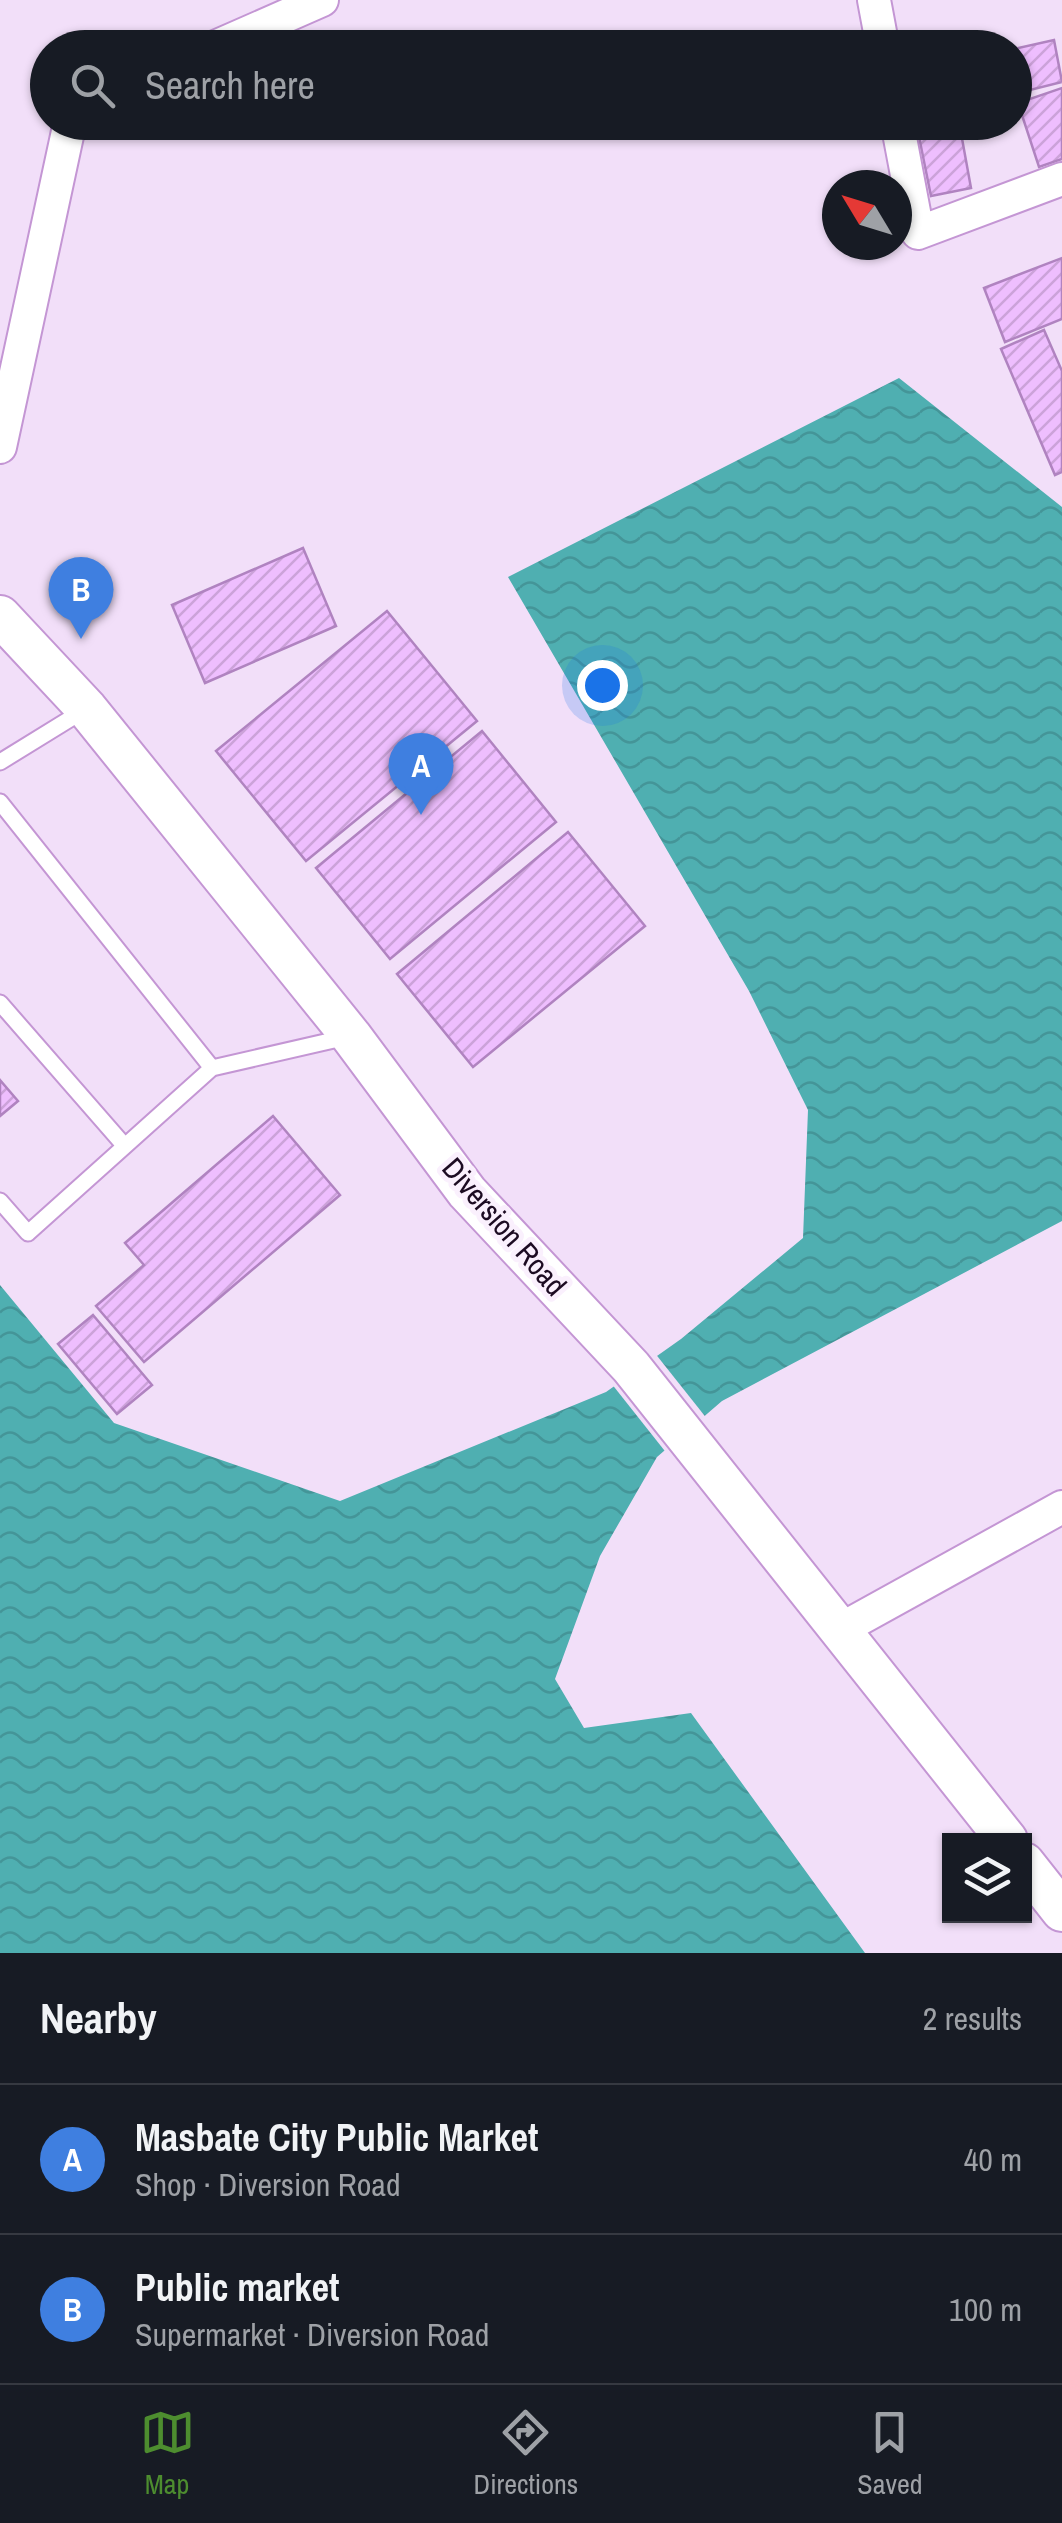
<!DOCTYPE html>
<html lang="en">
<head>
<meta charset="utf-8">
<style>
	:root { --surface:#171b24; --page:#20242c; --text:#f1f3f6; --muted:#9ea1a6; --line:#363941; --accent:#4d8d2f }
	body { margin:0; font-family:"Archivo Narrow",sans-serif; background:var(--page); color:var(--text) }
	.controls { position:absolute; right:30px; bottom:30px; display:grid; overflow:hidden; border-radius:0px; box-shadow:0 2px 8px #0004 }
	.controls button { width:90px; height:90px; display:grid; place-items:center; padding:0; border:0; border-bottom:2px solid var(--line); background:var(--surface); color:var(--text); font:50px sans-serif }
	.compass { position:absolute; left:822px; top:170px; width:90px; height:90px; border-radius:50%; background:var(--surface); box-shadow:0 2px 8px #0004; rotate:308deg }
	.you { position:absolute; left:602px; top:685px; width:35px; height:35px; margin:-25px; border:8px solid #fff; border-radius:50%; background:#1a73e8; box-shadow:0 0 0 15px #1a73e833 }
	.badge { display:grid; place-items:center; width:65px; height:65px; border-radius:50%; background:var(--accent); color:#fff; font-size:32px; font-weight:700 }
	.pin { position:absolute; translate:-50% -82px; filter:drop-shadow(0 2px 5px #0008) }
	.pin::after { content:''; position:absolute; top:52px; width:35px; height:30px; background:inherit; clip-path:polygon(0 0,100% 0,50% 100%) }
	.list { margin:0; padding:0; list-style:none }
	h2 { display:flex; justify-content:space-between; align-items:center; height:130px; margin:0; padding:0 40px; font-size:42px }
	h2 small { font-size:32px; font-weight:400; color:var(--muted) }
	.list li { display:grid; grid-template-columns:65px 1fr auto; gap:30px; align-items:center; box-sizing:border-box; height:150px; padding:0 40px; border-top:2px solid var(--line) }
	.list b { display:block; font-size:38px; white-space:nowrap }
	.list p { margin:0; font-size:32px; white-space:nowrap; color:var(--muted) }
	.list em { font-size:32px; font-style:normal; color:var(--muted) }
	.icon { flex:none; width:55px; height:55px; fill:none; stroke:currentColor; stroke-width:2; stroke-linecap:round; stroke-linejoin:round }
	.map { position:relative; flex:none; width:1062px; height:1953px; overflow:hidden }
	.search { position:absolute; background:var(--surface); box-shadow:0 2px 8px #0004; left:30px; right:30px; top:30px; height:110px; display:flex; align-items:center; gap:25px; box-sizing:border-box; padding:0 35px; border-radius:55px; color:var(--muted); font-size:38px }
	.sheet { height:430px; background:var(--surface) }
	nav { display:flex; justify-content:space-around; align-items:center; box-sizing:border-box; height:140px; border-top:2px solid var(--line); background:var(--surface); font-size:28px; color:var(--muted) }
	nav a { display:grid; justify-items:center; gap:5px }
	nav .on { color:var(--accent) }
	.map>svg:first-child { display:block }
</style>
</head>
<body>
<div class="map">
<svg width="1062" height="1953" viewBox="0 0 1062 1953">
	<defs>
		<pattern id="water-waves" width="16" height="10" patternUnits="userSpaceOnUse" patternTransform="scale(2.5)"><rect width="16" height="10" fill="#4fafb1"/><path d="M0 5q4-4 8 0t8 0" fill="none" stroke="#449598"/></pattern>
		<pattern id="building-hatch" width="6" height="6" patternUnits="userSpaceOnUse" patternTransform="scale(2.5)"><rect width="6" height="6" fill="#eebefe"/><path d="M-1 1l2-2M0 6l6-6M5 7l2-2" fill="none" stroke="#cca2d9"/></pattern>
	</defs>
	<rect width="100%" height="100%" fill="#f2dff9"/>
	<path fill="url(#water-waves)" d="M 899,378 L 1062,507 L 1062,1221 L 722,1401 L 657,1457 L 600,1556 L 555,1679 L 584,1728 L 691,1713 L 865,1953 L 0,1953 L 0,1285 L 114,1423 L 340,1501 L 606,1392 L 681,1339 L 803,1238 L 808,1110 L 749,991 L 508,577 Z"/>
	<path fill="#f2dff9" d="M 654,1352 L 708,1420 L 668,1455 L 611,1383 Z"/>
	<g fill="url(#building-hatch)" stroke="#b083c0" stroke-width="2.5">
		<path d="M 1054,40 L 1062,82 L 1014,94 L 1014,49 Z"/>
		<path d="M 1062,88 L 1062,159 L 1039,167 L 1018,103 Z"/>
		<path d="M 916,122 L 959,122 L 971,188 L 931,196 Z"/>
		<path d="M 1062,258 L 1062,319 L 1005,342 L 984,288 Z"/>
		<path d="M 1044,330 L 1062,371 L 1062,472 L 1055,475 L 1001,349 Z"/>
		<path d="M 303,548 L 336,626 L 205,683 L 172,605 Z"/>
		<path d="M 387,611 L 477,721 L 306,861 L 216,751 Z"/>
		<path d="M 482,731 L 556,822 L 390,959 L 316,868 Z"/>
		<path d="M 568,832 L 645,926 L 473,1067 L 397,974 Z"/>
		<path d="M 0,1080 L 18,1101 L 0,1116 Z"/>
		<path d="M 273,1116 L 340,1195 L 144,1362 L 96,1306 L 144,1265 L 125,1243 Z"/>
		<path d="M 93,1315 L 152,1385 L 117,1414 L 58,1344 Z"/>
	</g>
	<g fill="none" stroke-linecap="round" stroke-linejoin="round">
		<defs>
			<g id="service">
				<path d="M 0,762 L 86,709"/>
				<path d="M 0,802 L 212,1068"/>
				<path d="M 0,1003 L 123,1144"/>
				<path d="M 0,1201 L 28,1233 L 212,1068 L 347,1037"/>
			</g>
			<g id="minor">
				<path d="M 874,0 L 883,48"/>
				<path d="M 213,48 L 322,0"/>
				<path d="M 897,122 L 918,233 L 1062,179"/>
				<path d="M 0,447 L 70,122"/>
				<path d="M 843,1628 L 1062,1507"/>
			</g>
			<g id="tertiary">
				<path d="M 0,616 L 87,709 L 351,1036 L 467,1192 L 631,1367 L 1007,1840"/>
				<path d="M 1024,1863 L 1062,1911"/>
			</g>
		</defs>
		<use href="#service" stroke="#c496d4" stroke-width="19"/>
		<use href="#minor" stroke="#c496d4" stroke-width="36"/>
		<use href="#tertiary" stroke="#c496d4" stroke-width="44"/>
		<use href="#service" stroke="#fff" stroke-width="15"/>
		<use href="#minor" stroke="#fff" stroke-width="32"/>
		<use href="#tertiary" stroke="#fff" stroke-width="40"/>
	</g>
	<g text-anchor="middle" stroke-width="10" stroke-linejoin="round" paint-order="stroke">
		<g font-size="30" fill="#1c0b22" stroke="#faf0fd">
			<text transform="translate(504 1227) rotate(49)" y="10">Diversion Road</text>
		</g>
	</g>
</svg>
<div class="controls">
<button><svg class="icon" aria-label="layers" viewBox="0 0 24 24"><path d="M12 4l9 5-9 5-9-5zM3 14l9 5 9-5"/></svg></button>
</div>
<svg class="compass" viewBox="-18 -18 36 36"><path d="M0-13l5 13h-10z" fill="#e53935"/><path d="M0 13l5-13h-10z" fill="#9ea1a6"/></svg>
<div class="you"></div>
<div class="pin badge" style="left:421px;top:815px;background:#3f7fe0">A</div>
<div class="pin badge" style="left:81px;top:639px;background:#3f7fe0">B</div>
<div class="search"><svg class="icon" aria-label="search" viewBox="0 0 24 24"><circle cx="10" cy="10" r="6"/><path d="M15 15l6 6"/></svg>Search here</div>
</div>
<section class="sheet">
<h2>Nearby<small>2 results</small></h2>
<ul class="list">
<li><span class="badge" style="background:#3f7fe0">A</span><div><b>Masbate City Public Market</b><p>Shop · Diversion Road</p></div><em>40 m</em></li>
<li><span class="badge" style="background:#3f7fe0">B</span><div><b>Public market</b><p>Supermarket · Diversion Road</p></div><em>100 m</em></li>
</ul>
</section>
<nav>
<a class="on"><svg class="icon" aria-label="map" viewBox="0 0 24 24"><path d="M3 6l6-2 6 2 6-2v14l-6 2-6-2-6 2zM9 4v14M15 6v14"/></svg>Map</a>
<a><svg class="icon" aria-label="directions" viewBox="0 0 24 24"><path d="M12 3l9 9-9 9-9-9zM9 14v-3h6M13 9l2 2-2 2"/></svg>Directions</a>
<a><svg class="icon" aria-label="saved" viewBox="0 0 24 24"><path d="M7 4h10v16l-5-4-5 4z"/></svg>Saved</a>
</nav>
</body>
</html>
